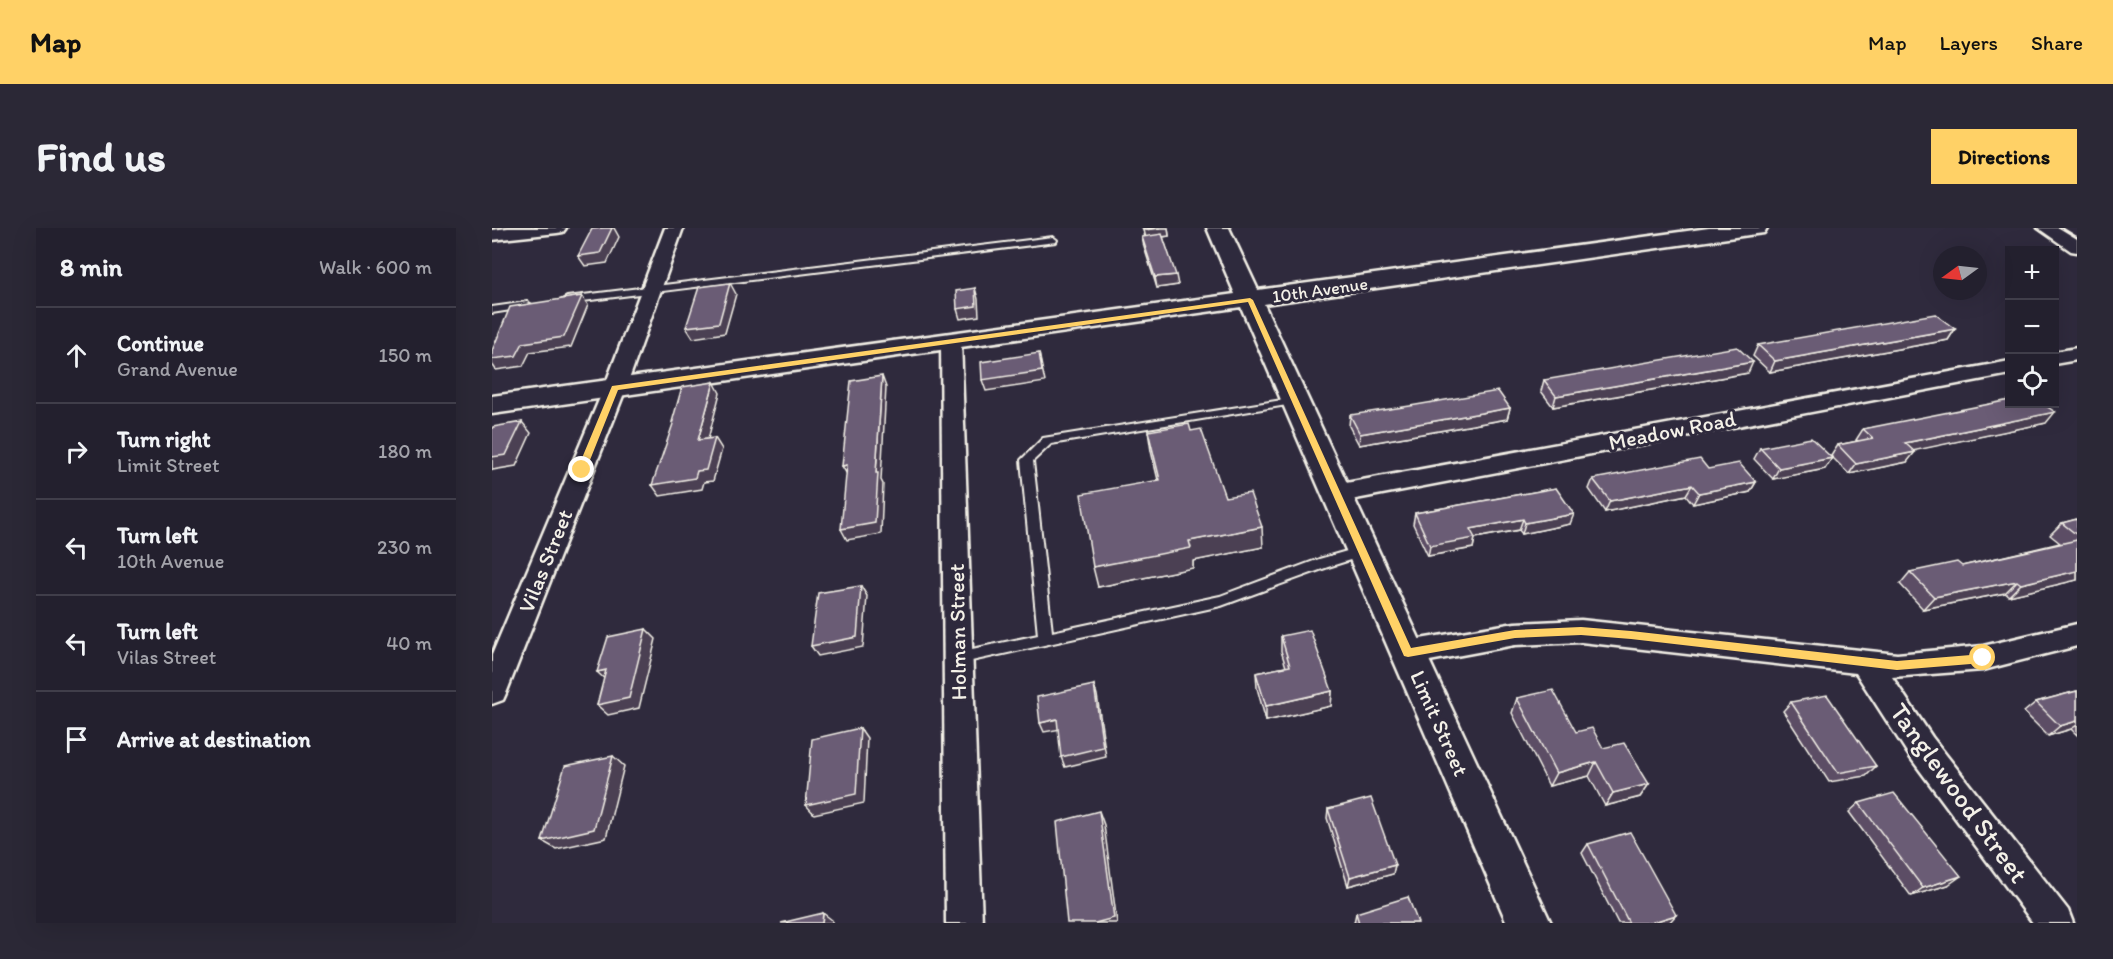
<!DOCTYPE html>
<html lang="en">
<head>
<meta charset="utf-8">
<style>
	:root { --surface:#23202e; --page:#2b2836; --text:#f1f3f6; --muted:#a3a3aa; --line:#403e4a; --accent:#ffd166 }
	body { margin:0; font-family:Itim,sans-serif; background:var(--page); color:var(--text) }
	.controls { position:absolute; right:18px; top:18px; display:grid; overflow:hidden; border-radius:0px; box-shadow:0 6px 24px #0002 }
	.controls button { width:54px; height:54px; display:grid; place-items:center; padding:0; border:0; border-bottom:2px solid var(--line); background:var(--surface); color:var(--text); font:30px sans-serif }
	.compass { position:absolute; left:1441px; top:18px; width:54px; height:54px; border-radius:50%; background:var(--surface); box-shadow:0 6px 24px #0002; rotate:255deg }
	.stop { position:absolute; width:18px; height:18px; margin:-14px; border:4px solid #ffd166; border-radius:50%; background:#fff }
	.stop.end { background:#ffd166; border-color:#fff; box-shadow:0 2px 6px #0008 }
	.list { margin:0; padding:0; list-style:none }
	h2 { display:flex; justify-content:space-between; align-items:center; height:78px; margin:0; padding:0 24px; font-size:26px }
	h2 small { font-size:20px; font-weight:400; color:var(--muted) }
	.list li { display:grid; grid-template-columns:39px 1fr auto; gap:18px; align-items:center; box-sizing:border-box; height:96px; padding:0 24px; border-top:2px solid var(--line) }
	.list b { display:block; font-size:22px; white-space:nowrap }
	.list p { margin:0; font-size:20px; white-space:nowrap; color:var(--muted) }
	.list em { font-size:20px; font-style:normal; color:var(--muted) }
	.icon { flex:none; width:33px; height:33px; fill:none; stroke:currentColor; stroke-width:2; stroke-linecap:round; stroke-linejoin:round }
	.map { position:relative; flex:none; width:1585px; height:695px; overflow:hidden; border-radius:0px }
	header { display:flex; align-items:center; gap:36px; box-sizing:border-box; height:84px; padding:0 30px; background:var(--accent); color:#111 }
	header strong { font-size:28px }
	nav { display:flex; gap:33px; margin-inline-start:auto; font-size:21px }
	.intro { display:flex; align-items:center; justify-content:space-between; box-sizing:border-box; height:144px; padding:0 36px }
	h1 { margin:0; font-size:42px }
	.button { padding:15px 27px; border-radius:0px; background:var(--accent); color:#111; font-size:21px; font-weight:700 }
	main { display:flex; gap:36px; padding:0 36px }
	aside { flex:1; background:var(--surface); border-radius:0px; box-shadow:0 6px 24px #0002 }
	.map>svg:first-child { display:block }
</style>
</head>
<body>
<header>
<strong>Map</strong>
<nav><a>Map</a><a>Layers</a><a>Share</a></nav>
</header>
<div class="intro"><h1>Find us</h1><a class="button">Directions</a></div>
<main>
<aside>
<h2>8 min<small>Walk · 600 m</small></h2>
<ul class="list">
<li><svg class="icon" aria-label="ahead" viewBox="0 0 24 24"><path d="M12 20V5M6 11l6-6 6 6"/></svg><div><b>Continue</b><p>Grand Avenue</p></div><em>150 m</em></li>
<li><svg class="icon" aria-label="right" viewBox="0 0 24 24"><path d="M7 20v-9h11M14 6l5 5-5 5"/></svg><div><b>Turn right</b><p>Limit Street</p></div><em>180 m</em></li>
<li><svg class="icon" aria-label="left" viewBox="0 0 24 24"><path d="M17 20v-9H6M10 6l-5 5 5 5"/></svg><div><b>Turn left</b><p>10th Avenue</p></div><em>230 m</em></li>
<li><svg class="icon" aria-label="left" viewBox="0 0 24 24"><path d="M17 20v-9H6M10 6l-5 5 5 5"/></svg><div><b>Turn left</b><p>Vilas Street</p></div><em>40 m</em></li>
<li><svg class="icon" aria-label="arrive" viewBox="0 0 24 24"><path d="M6 21V4h12l-3 4 3 4H6"/></svg><div><b>Arrive at destination</b></div></li>
</ul>
</aside>
<div class="map">
<svg width="1585" height="695" viewBox="0 0 1585 695">
	<rect width="100%" height="100%" fill="#2f2a3d"/>
	<filter id="ink" filterUnits="userSpaceOnUse"><feTurbulence type="fractalNoise" baseFrequency=".0167" numOctaves="2"/><feDisplacementMap in="SourceGraphic" scale="12" xChannelSelector="R" yChannelSelector="G"/><feConvolveMatrix kernelMatrix="1 2 1 2 8 2 1 2 1" color-interpolation-filters="sRGB"/></filter>
	<g filter="url(#ink)">
		<g fill="none" stroke-linecap="round" stroke-linejoin="round">
			<defs>
				<g id="lane">
					<path d="M 561,9 L 565,12 L 564,14 L 75,75 L 70,72 L 75,69 Z"/>
					<path d="M 35,74 L 40,77 L 38,79 L 0,85 L 0,79 Z"/>
					<path d="M 803,170 L 807,171 L 807,175 L 559,216 L 541,233 L 560,404 L 728,368 L 827,331 L 869,319 L 876,324 L 874,327 L 836,339 L 729,378 L 466,436 L 461,434 L 459,430 L 461,426 L 466,424 L 546,407 L 529,232 L 551,210 Z"/>
				</g>
				<g id="street">
					<path d="M 16,0 L 74,0 L 71,4 L 65,5 L 0,12 L 0,2 Z"/>
					<path d="M 173,0 L 191,0 L 134,160 L 15,463 L 11,472 L 0,476 L 0,427 L 112,160 Z"/>
					<path d="M 1546,0 L 1567,0 L 1585,11 L 1585,24 L 1579,23 Z"/>
					<path d="M 459,107 L 466,109 L 469,113 L 490,695 L 454,695 L 449,113 L 452,109 Z"/>
					<path d="M 1585,120 L 1585,132 L 1562,136 L 1562,124 Z"/>
					<path d="M 1518,133 L 1518,146 L 843,275 L 834,272 L 831,266 L 834,260 L 843,257 Z"/>
					<path d="M 1089,392 L 1405,426 L 1491,418 L 1585,396 L 1585,418 L 1491,442 L 1400,449 L 1440,509 L 1576,682 L 1581,695 L 1541,695 L 1418,529 L 1364,445 L 1089,414 L 1023,417 L 916,437 L 906,433 L 901,425 L 906,417 L 916,413 L 1023,395 Z"/>
				</g>
				<path id="secondary" d="M 715,0 L 737,0 L 766,62 L 1217,0 L 1275,0 L 1272,5 L 1264,6 L 772,76 L 1059,695 L 1015,695 L 749,79 L 0,186 L 0,168 L 743,66 Z"/>
			</defs>
			<use href="#lane" stroke="#f4f1e8" stroke-width="4"/>
			<use href="#street" stroke="#f4f1e8" stroke-width="5"/>
			<use href="#secondary" stroke="#f4f1e8" stroke-width="5"/>
			<use href="#lane" fill="#2f2a3d" fill-rule="evenodd"/>
			<use href="#street" fill="#2f2a3d" fill-rule="evenodd"/>
			<use href="#secondary" fill="#2f2a3d" fill-rule="evenodd"/>
		</g>
		<g fill="#5c4e65" stroke="#f4f1e8" stroke-width="1.5">
			<path d="M 650,0 L 676,0 L 677,8 L 671,9 L 686,57 L 665,60 L 652,19 L 650,9 L 653,8 Z"/>
			<path d="M 1463,101 L 1456,112 L 1278,144 L 1261,128 L 1266,117 Z"/>
			<path d="M 1256,145 L 1061,179 L 1049,163 L 1052,152 Z"/>
			<path d="M 1018,180 L 1015,191 L 867,217 L 857,198 L 858,187 Z"/>
			<path d="M 1554,195 L 1422,222 L 1415,234 L 1357,246 L 1339,228 L 1346,217 L 1366,213 L 1364,212 L 1371,201 Z"/>
			<path d="M 656,203 L 699,203 L 733,269 L 771,319 L 701,333 L 701,340 L 606,359 L 666,252 L 659,223 Z"/>
			<path d="M 1268,220 L 1333,241 L 1281,251 L 1262,231 Z"/>
			<path d="M 1216,241 L 1264,254 L 1258,264 L 1201,276 L 1194,267 L 1113,284 L 1097,261 L 1101,251 Z"/>
			<path d="M 1064,260 L 1078,296 L 1030,306 L 1027,302 L 983,310 L 981,320 L 936,328 L 921,296 L 923,285 Z"/>
			<path d="M 1585,291 L 1585,352 L 1517,368 L 1513,365 L 1431,381 L 1408,356 L 1418,344 L 1470,338 L 1568,315 L 1558,307 L 1570,295 Z"/>
			<path d="M 789,408 L 840,463 L 839,478 L 774,493 L 765,460 L 764,445 L 794,439 L 789,423 Z"/>
			<path d="M 1585,463 L 1585,507 L 1579,501 L 1556,508 L 1532,484 L 1544,474 Z"/>
			<path d="M 1025,470 L 1084,504 L 1111,520 L 1157,556 L 1148,569 L 1113,578 L 1097,548 L 1057,558 L 1020,485 Z"/>
			<path d="M 1299,474 L 1384,538 L 1374,548 L 1337,554 L 1291,483 Z"/>
			<path d="M 1367,575 L 1456,657 L 1419,668 L 1357,584 Z"/>
			<path d="M 836,581 L 903,637 L 901,646 L 856,658 L 835,590 Z"/>
			<path d="M 1096,616 L 1177,695 L 1126,695 L 1090,625 Z"/>
			<path d="M 864,685 L 926,695 L 862,695 Z"/>
		</g>
		<g fill="#4b4052" stroke="#f4f1e8" stroke-width="1.5">
			<path d="M 120,0 L 122,0 L 127,9 L 115,35 L 93,38 L 86,28 Z"/>
			<path d="M 668,0 L 676,0 L 677,8 L 654,11 L 652,2 Z"/>
			<path d="M 684,47 L 686,57 L 665,60 L 663,49 Z"/>
			<path d="M 238,55 L 244,66 L 233,105 L 201,110 L 194,99 Z"/>
			<path d="M 483,60 L 486,71 L 487,88 L 468,91 L 465,81 Z"/>
			<path d="M 90,68 L 96,77 L 79,119 L 38,124 L 31,138 L 4,142 L 0,136 L 0,131 L 31,115 Z"/>
			<path d="M 1463,101 L 1456,112 L 1278,144 L 1283,133 Z"/>
			<path d="M 547,125 L 553,154 L 494,163 L 490,152 Z"/>
			<path d="M 1261,134 L 1256,145 L 1061,179 L 1064,168 Z"/>
			<path d="M 390,148 L 394,159 L 389,252 L 391,256 L 389,306 L 355,312 L 349,301 L 384,245 Z"/>
			<path d="M 222,154 L 228,165 L 213,223 L 206,212 Z"/>
			<path d="M 1018,180 L 1015,191 L 867,217 L 868,206 Z"/>
			<path d="M 1563,184 L 1554,195 L 1406,226 L 1413,215 Z"/>
			<path d="M 30,194 L 39,205 L 24,238 L 0,242 L 0,229 Z"/>
			<path d="M 223,210 L 230,221 L 221,253 L 212,254 L 210,261 L 168,268 L 160,257 L 205,243 Z"/>
			<path d="M 1423,224 L 1415,234 L 1357,246 L 1364,236 Z"/>
			<path d="M 1340,230 L 1333,241 L 1281,251 L 1287,240 Z"/>
			<path d="M 355,237 L 356,248 L 350,238 Z"/>
			<path d="M 1264,254 L 1258,264 L 1201,276 L 1207,265 Z"/>
			<path d="M 1200,257 L 1194,267 L 1113,284 L 1118,273 Z"/>
			<path d="M 1082,286 L 1078,296 L 1030,306 L 1033,295 Z"/>
			<path d="M 1031,291 L 1027,302 L 983,310 L 981,320 L 936,328 L 938,318 L 978,301 Z"/>
			<path d="M 770,299 L 771,319 L 701,333 L 701,340 L 606,359 L 601,339 L 697,313 Z"/>
			<path d="M 1585,343 L 1585,352 L 1517,368 L 1529,356 Z"/>
			<path d="M 1525,353 L 1513,365 L 1431,381 L 1442,369 Z"/>
			<path d="M 369,358 L 375,368 L 371,419 L 326,428 L 319,418 Z"/>
			<path d="M 154,401 L 164,411 L 147,480 L 116,487 L 105,477 Z"/>
			<path d="M 114,442 L 116,454 L 105,444 Z"/>
			<path d="M 602,457 L 605,467 L 614,529 L 573,539 L 569,529 Z"/>
			<path d="M 840,463 L 839,478 L 774,493 L 774,478 Z"/>
			<path d="M 565,491 L 569,501 L 552,504 L 548,495 Z"/>
			<path d="M 1585,493 L 1585,497 L 1579,501 L 1556,508 L 1568,498 Z"/>
			<path d="M 368,500 L 375,510 L 372,575 L 322,586 L 314,577 Z"/>
			<path d="M 121,528 L 132,538 L 114,610 L 64,621 L 50,613 Z"/>
			<path d="M 1104,534 L 1097,548 L 1057,558 L 1064,545 Z"/>
			<path d="M 1157,556 L 1148,569 L 1113,578 L 1121,565 Z"/>
			<path d="M 607,583 L 612,597 L 625,695 L 603,695 Z"/>
			<path d="M 903,637 L 901,646 L 856,658 L 858,649 Z"/>
			<path d="M 1469,648 L 1456,657 L 1419,668 L 1431,660 Z"/>
			<path d="M 331,685 L 340,692 L 340,695 L 330,695 Z"/>
			<path d="M 1184,687 L 1177,695 L 1158,695 Z"/>
		</g>
		<g fill="#6b5b75" stroke="#f4f1e8" stroke-width="1.5">
			<path d="M 112,0 L 120,0 L 108,25 L 86,28 L 100,1 Z"/>
			<path d="M 652,0 L 668,0 L 652,2 Z"/>
			<path d="M 670,6 L 684,47 L 663,49 L 650,9 Z"/>
			<path d="M 238,55 L 227,95 L 194,99 L 207,59 Z"/>
			<path d="M 483,60 L 484,78 L 465,81 L 464,63 Z"/>
			<path d="M 90,68 L 72,109 L 31,115 L 24,128 L 0,131 L 0,123 L 18,79 Z"/>
			<path d="M 1443,86 L 1463,101 L 1283,133 L 1266,117 Z"/>
			<path d="M 1245,119 L 1261,134 L 1064,168 L 1052,152 Z"/>
			<path d="M 547,125 L 550,143 L 490,152 L 489,134 Z"/>
			<path d="M 390,148 L 384,245 L 386,245 L 383,295 L 349,301 L 355,237 L 350,238 L 359,153 Z"/>
			<path d="M 222,154 L 206,212 L 223,210 L 214,242 L 205,243 L 203,250 L 160,257 L 182,193 L 180,194 L 190,159 Z"/>
			<path d="M 1006,163 L 1018,180 L 868,206 L 858,187 L 918,178 Z"/>
			<path d="M 1518,172 L 1518,176 L 1551,176 L 1563,184 L 1413,215 L 1423,224 L 1364,236 L 1346,217 L 1381,210 L 1371,201 Z"/>
			<path d="M 30,194 L 14,227 L 0,229 L 0,201 L 1,199 Z"/>
			<path d="M 697,196 L 699,203 L 709,201 L 733,269 L 758,265 L 770,299 L 697,313 L 699,320 L 601,339 L 589,266 L 668,252 L 656,203 Z"/>
			<path d="M 1319,210 L 1340,230 L 1287,240 L 1268,220 Z"/>
			<path d="M 1208,231 L 1216,241 L 1247,235 L 1264,254 L 1207,265 L 1200,257 L 1118,273 L 1101,251 Z"/>
			<path d="M 1064,260 L 1082,286 L 1033,295 L 1031,291 L 978,301 L 983,310 L 938,318 L 923,285 Z"/>
			<path d="M 1585,291 L 1585,307 L 1570,295 Z"/>
			<path d="M 1585,312 L 1585,343 L 1529,356 L 1525,353 L 1442,369 L 1418,344 L 1465,334 L 1470,338 Z"/>
			<path d="M 369,358 L 365,409 L 319,418 L 326,365 Z"/>
			<path d="M 154,401 L 137,470 L 105,477 L 114,442 L 105,444 L 116,409 Z"/>
			<path d="M 818,402 L 840,463 L 774,478 L 764,445 L 798,438 L 789,408 Z"/>
			<path d="M 602,457 L 611,519 L 569,529 L 565,491 L 548,495 L 545,469 Z"/>
			<path d="M 1061,462 L 1084,504 L 1100,500 L 1111,520 L 1132,515 L 1157,556 L 1121,565 L 1104,534 L 1064,545 L 1025,470 Z"/>
			<path d="M 1585,463 L 1585,493 L 1568,498 L 1544,474 Z"/>
			<path d="M 1335,467 L 1384,538 L 1346,545 L 1299,474 Z"/>
			<path d="M 368,500 L 364,566 L 314,577 L 320,511 Z"/>
			<path d="M 121,528 L 102,601 L 50,613 L 73,538 Z"/>
			<path d="M 1402,565 L 1469,648 L 1431,660 L 1367,575 Z"/>
			<path d="M 879,570 L 903,637 L 858,649 L 836,581 Z"/>
			<path d="M 607,583 L 622,690 L 603,695 L 575,695 L 565,594 Z"/>
			<path d="M 1138,604 L 1184,687 L 1158,695 L 1137,695 L 1096,616 Z"/>
			<path d="M 916,669 L 926,695 L 867,695 L 864,685 Z"/>
			<path d="M 331,685 L 330,695 L 289,695 Z"/>
		</g>
	</g>
	<path fill="#ffd166" d="M 758,70 L 761,72 L 919,420 L 1023,402 L 1089,399 L 1139,403 L 1405,433 L 1491,426 L 1496,430 L 1491,435 L 1405,442 L 1139,411 L 1089,407 L 1023,410 L 916,429 L 912,428 L 756,74 L 126,162 L 94,242 L 90,245 L 85,242 L 120,158 Z"/>
	<g text-anchor="middle" stroke-width="6" stroke-linejoin="round" paint-order="stroke">
		<g font-size="18" fill="#f4f1e8" stroke="#2f2a3d">
			<text transform="translate(828 62) rotate(-8)" y="6">10th Avenue</text>
		</g>
		<g font-size="22" fill="#f4f1e8" stroke="#2f2a3d">
			<text transform="translate(1180 202) rotate(-11)" y="8">Meadow Road</text>
			<text transform="translate(53 333) rotate(-68)" y="8">Vilas Street</text>
			<text transform="translate(465 404) rotate(-91)" y="8">Holman Street</text>
			<text transform="translate(948 495) rotate(66)" y="8">Limit Street</text>
		</g>
		<g font-size="27" fill="#f4f1e8" stroke="#2f2a3d">
			<text transform="translate(1467 565) rotate(54)" y="9">Tanglewood Street</text>
		</g>
	</g>
</svg>
<div class="controls">
<button>+</button>
<button>−</button>
<button><svg class="icon" aria-label="locate" viewBox="0 0 24 24"><circle cx="12" cy="12" r="6"/><path d="M12 2v4M12 18v4M2 12h4M18 12h4"/></svg></button>
</div>
<svg class="compass" viewBox="-18 -18 36 36"><path d="M0-13l5 13h-10z" fill="#e53935"/><path d="M0 13l5-13h-10z" fill="#a3a3aa"/></svg>
<div class="stop" style="left:1491px;top:430px"></div>
<div class="stop end" style="left:90px;top:242px"></div>
</div>
</main>
</body>
</html>
